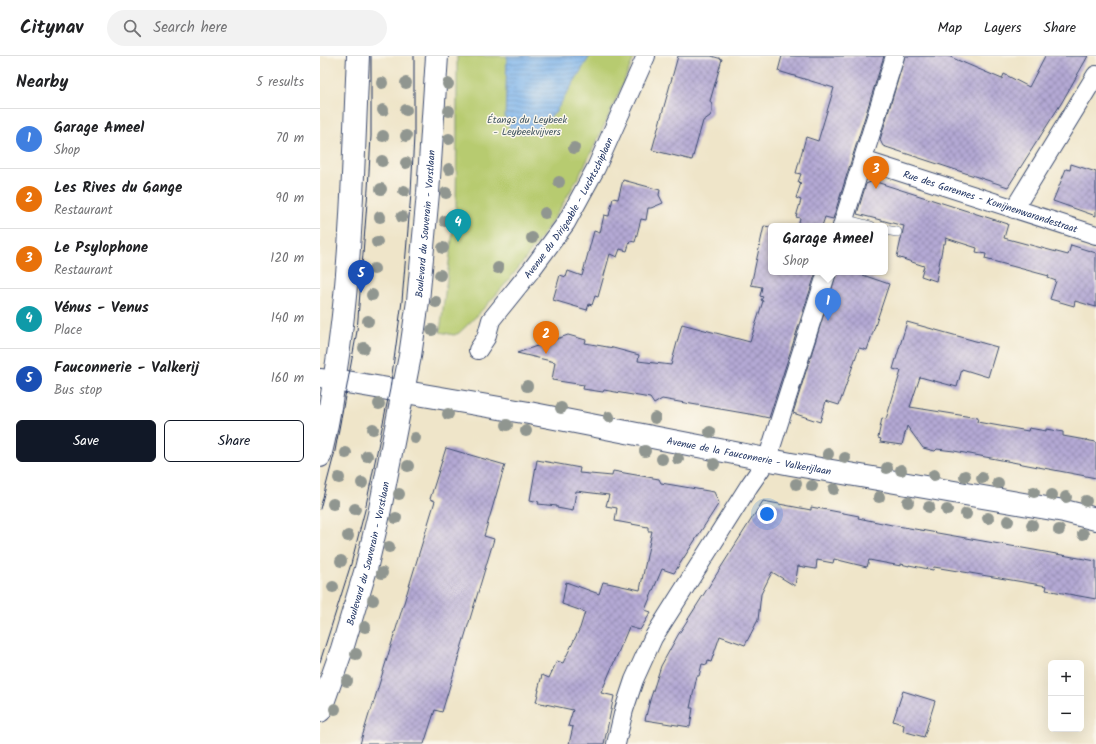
<!DOCTYPE html>
<html lang="en">
<head>
<meta charset="utf-8">
<style>
	:root { --surface:#fff; --page:#f2f2f2; --text:#202124; --muted:#757577; --line:#e0e0e0; --accent:#111827 }
	body { margin:0; font-family:Kalam,sans-serif; background:var(--page); color:var(--text) }
	.controls { position:absolute; right:12px; bottom:12px; display:grid; overflow:hidden; border-radius:6px; box-shadow:0 4px 16px #0002 }
	.controls button { width:36px; height:36px; display:grid; place-items:center; padding:0; border:0; border-bottom:1px solid var(--line); background:var(--surface); color:var(--text); font:20px sans-serif }
	.you { position:absolute; left:447px; top:458px; width:14px; height:14px; margin:-10px; border:3px solid #fff; border-radius:50%; background:#1a73e8; box-shadow:0 0 0 6px #1a73e833 }
	.badge { display:grid; place-items:center; width:26px; height:26px; border-radius:50%; background:var(--accent); color:#fff; font-size:13px; font-weight:700 }
	.pin { position:absolute; translate:-50% -33px; filter:drop-shadow(0 1px 2px #0008) }
	.pin::after { content:''; position:absolute; top:21px; width:14px; height:12px; background:inherit; clip-path:polygon(0 0,100% 0,50% 100%) }
	.popup { position:absolute; left:448px; top:167px; width:120px; height:52px; box-sizing:border-box; display:grid; place-content:center; border-radius:6px; background:var(--surface); filter:drop-shadow(0 1px 3px #0005); font-size:13px; white-space:nowrap; color:var(--muted) }
	.popup b { font-size:15px; color:var(--text) }
	.popup::after { content:''; position:absolute; left:50%; top:100%; margin-left:-8px; border:8px solid transparent; border-top-color:var(--surface) }
	.list { margin:0; padding:0; list-style:none }
	h2 { display:flex; justify-content:space-between; align-items:center; height:52px; margin:0; padding:0 16px; font-size:17px }
	h2 small { font-size:13px; font-weight:400; color:var(--muted) }
	.list li { display:grid; grid-template-columns:26px 1fr auto; gap:12px; align-items:center; box-sizing:border-box; height:60px; padding:0 16px; border-top:1px solid var(--line) }
	.list b { display:block; font-size:15px; white-space:nowrap }
	.list p { margin:0; font-size:13px; white-space:nowrap; color:var(--muted) }
	.list em { font-size:13px; font-style:normal; color:var(--muted) }
	.actions { display:flex; gap:8px; padding:12px 16px }
	.actions a { flex:1; padding:9px 0; border:1px solid var(--accent); border-radius:6px; text-align:center; font-size:14px; color:var(--accent) }
	.actions .main { background:var(--accent); color:#fff }
	.icon { flex:none; width:22px; height:22px; fill:none; stroke:currentColor; stroke-width:2; stroke-linecap:round; stroke-linejoin:round }
	.map { position:relative; flex:none; width:776px; height:688px; overflow:hidden }
	header { display:flex; align-items:center; gap:24px; box-sizing:border-box; height:56px; padding:0 20px; background:var(--surface); border-bottom:1px solid var(--line) }
	header strong { font-size:19px }
	nav { display:flex; gap:22px; margin-inline-start:auto; font-size:14px }
	.search { width:280px; height:36px; background:var(--page); display:flex; align-items:center; gap:10px; box-sizing:border-box; padding:0 14px; border-radius:22px; color:var(--muted); font-size:15px }
	main { display:flex }
	aside { flex:1; background:var(--surface) }
	.map>svg:first-child { display:block }
</style>
</head>
<body>
<header>
<strong>Citynav</strong>
<div class="search"><svg class="icon" aria-label="search" viewBox="0 0 24 24"><circle cx="10" cy="10" r="6"/><path d="M15 15l6 6"/></svg>Search here</div>
<nav><a>Map</a><a>Layers</a><a>Share</a></nav>
</header>
<main>
<aside>
<h2>Nearby<small>5 results</small></h2>
<ul class="list">
<li><span class="badge" style="background:#3f7fe0">1</span><div><b>Garage Ameel</b><p>Shop</p></div><em>70 m</em></li>
<li><span class="badge" style="background:#e8710a">2</span><div><b>Les Rives du Gange</b><p>Restaurant</p></div><em>90 m</em></li>
<li><span class="badge" style="background:#e8710a">3</span><div><b>Le Psylophone</b><p>Restaurant</p></div><em>120 m</em></li>
<li><span class="badge" style="background:#0f9aa8">4</span><div><b>Vénus - Venus</b><p>Place</p></div><em>140 m</em></li>
<li><span class="badge" style="background:#1a4fb4">5</span><div><b>Fauconnerie - Valkerij</b><p>Bus stop</p></div><em>160 m</em></li>
</ul>
<div class="actions"><a class="main">Save</a><a>Share</a></div>
</aside>
<div class="map">
<svg width="776" height="688" viewBox="0 0 776 688">
	<defs>
		<pattern id="water-rules" width="6" height="5" patternUnits="userSpaceOnUse"><rect width="6" height="5" fill="#7bb2ea"/><path d="M0 2.5h6" fill="none" stroke="#6491c1"/></pattern>
		<pattern id="building-cross-hatch" width="8" height="8" patternUnits="userSpaceOnUse"><rect width="8" height="8" fill="#b4a9d4"/><path d="M0 0l8 8M0 8l8-8" fill="none" stroke="#928aaf"/></pattern>
	</defs>
	<rect width="100%" height="100%" fill="#fbf7ec"/>
	<filter id="ink" filterUnits="userSpaceOnUse"><feTurbulence type="fractalNoise" baseFrequency=".025" numOctaves="2"/><feDisplacementMap in="SourceGraphic" scale="8" xChannelSelector="R" yChannelSelector="G"/><feConvolveMatrix kernelMatrix="1 2 1 2 8 2 1 2 1" color-interpolation-filters="sRGB"/></filter>
	<filter id="wash" filterUnits="userSpaceOnUse"><feTurbulence type="fractalNoise" baseFrequency=".012" numOctaves="4" result="noise"/><feDisplacementMap in="SourceGraphic" scale="16" xChannelSelector="R" yChannelSelector="G"/><feGaussianBlur stdDeviation="0.9" result="paint"/><feColorMatrix in="noise" values="0 0 0 0 0 0 0 0 0 0 0 0 0 0 0 0 0 1.4 0 .05"/><feComposite in="paint" operator="in"/></filter>
	<g filter="url(#wash)">
		<rect width="100%" height="100%" fill="#efe5c9"/>
		<path fill="#b7cb6f" stroke="#697d66" d="M 137,0 L 315,0 C 297,40 281,80 260,118 C 228,177 187,232 139,277 L 134,279 L 120,276 L 136,152 L 137,77 Z"/>
		<path fill="url(#water-rules)" stroke="#4b70a4" d="M 187,0 L 270,0 L 236,55 L 215,76 L 196,78 L 185,66 Z"/>
		<g id="blocks">
			<g fill="url(#building-cross-hatch)">
				<path d="M 358,0 L 391,0 L 402,3 L 390,45 L 392,49 L 392,56 L 390,60 L 383,65 L 372,104 L 332,94 Z"/>
				<path d="M 462,0 L 564,0 L 513,163 L 505,161 L 502,170 L 478,170 L 480,162 L 476,161 L 481,144 L 476,142 L 481,127 L 478,126 L 481,118 L 476,117 L 486,81 L 498,85 L 514,32 L 458,15 Z"/>
				<path d="M 585,0 L 628,0 L 682,23 L 684,18 L 709,31 L 725,0 L 768,0 L 742,46 L 688,131 L 563,90 L 560,84 Z"/>
				<path d="M 751,108 L 776,116 L 776,160 L 733,145 L 746,113 L 750,114 Z"/>
				<path d="M 303,124 L 340,134 L 339,139 L 343,147 L 331,152 L 328,152 L 326,164 L 321,163 L 315,186 L 310,185 L 307,195 L 300,193 L 297,201 L 290,198 L 278,241 L 275,240 L 272,249 L 269,248 L 267,254 L 233,244 L 240,219 L 246,221 L 248,215 L 262,220 L 274,175 L 280,177 L 284,159 L 289,160 L 293,142 L 298,143 Z"/>
				<path d="M 553,125 L 688,168 L 684,182 L 748,199 L 751,189 L 776,197 L 776,251 L 755,245 L 754,250 L 730,243 L 736,225 L 728,222 L 729,220 L 665,203 L 666,198 L 656,196 L 657,192 L 626,182 L 625,188 L 623,188 L 616,225 L 601,220 L 604,210 L 577,201 L 584,170 L 537,158 L 546,128 Z"/>
				<path d="M 444,170 L 451,171 L 451,216 L 496,216 L 449,362 L 435,359 L 342,343 L 334,348 L 330,342 L 284,334 L 283,336 L 263,333 L 264,329 L 232,324 L 235,306 L 197,297 L 248,279 L 266,284 L 265,287 L 293,292 L 319,299 L 318,305 L 351,309 L 362,268 L 430,286 L 443,245 L 441,244 L 443,241 L 440,240 L 442,231 L 431,229 Z"/>
				<path d="M 517,216 L 534,216 L 569,228 L 547,294 L 539,292 L 519,349 L 506,345 L 500,366 L 473,357 Z"/>
				<path d="M 587,266 L 677,291 L 668,321 L 642,313 L 637,331 L 600,321 L 590,351 L 658,362 L 657,366 L 708,375 L 709,372 L 726,375 L 726,373 L 743,376 L 743,380 L 776,386 L 776,422 L 634,395 L 617,393 L 615,395 L 603,392 L 587,370 L 582,389 L 560,386 L 561,383 L 558,382 L 562,362 L 566,363 L 581,315 L 573,313 Z"/>
				<path d="M 126,392 L 185,409 L 164,480 L 174,483 L 122,656 L 115,654 L 104,688 L 40,688 L 50,655 L 51,655 L 115,445 L 110,443 Z"/>
				<path d="M 217,404 L 260,412 L 259,417 L 292,420 L 293,415 L 339,423 L 341,427 L 394,436 L 399,447 L 354,517 L 342,513 L 325,554 L 331,556 L 320,574 L 309,571 L 281,637 L 294,640 L 284,688 L 249,688 L 253,671 L 248,670 L 253,654 L 216,646 L 219,634 L 218,634 L 222,619 L 229,622 L 237,605 L 243,607 L 260,572 L 265,556 L 242,548 L 246,526 L 279,538 L 283,526 L 320,534 L 332,475 L 328,475 L 328,471 L 295,465 L 297,452 L 286,450 L 289,439 L 256,435 L 253,455 L 237,452 L 237,450 L 218,448 L 219,446 L 210,444 Z"/>
				<path d="M 443,445 L 491,454 L 491,451 L 513,455 L 539,460 L 538,462 L 572,469 L 776,505 L 776,543 L 726,534 L 727,530 L 614,511 L 613,514 L 589,509 L 589,510 L 581,508 L 581,510 L 549,504 L 547,511 L 514,503 L 513,507 L 497,504 L 496,513 L 478,510 L 475,530 L 452,516 L 441,538 L 438,564 L 425,589 L 400,580 L 391,606 L 388,605 L 387,609 L 382,608 L 379,620 L 377,620 L 370,652 L 373,652 L 370,671 L 325,664 L 330,644 L 341,610 L 358,579 Z"/>
				<path d="M 583,635 L 615,645 L 604,681 L 583,675 L 584,669 L 573,665 Z"/>
			</g>
		</g>
	</g>
	<g filter="url(#ink)">
		<use href="#blocks" fill-opacity="0" stroke="#3b4a6e" stroke-width="1"/>
		<g fill="none" stroke-linecap="round" stroke-linejoin="round">
			<defs>
				<g id="lane">
					<path d="M 524,163 L 551,170"/>
					<path d="M 565,174 L 577,176"/>
				</g>
				<g id="street">
					<path id="s1" d="M 543,104 L 776,179"/>
					<path d="M 694,153 L 776,19"/>
					<path d="M 522,170 L 575,0"/>
					<path id="s2" d="M 158,294 L 166,282 L 171,264 L 212,213 L 246,167 L 276,112 L 326,0"/>
					<path d="M 0,322 L 15,324"/>
					<path d="M 296,688 L 304,654 L 314,624 L 333,582 L 429,430 L 447,404 L 507,216"/>
				</g>
				<g id="secondary">
					<path id="s3" d="M 15,324 L 209,357 L 471,408 L 744,455 L 776,463"/>
				</g>
				<g id="primary">
					<path d="M 0,400 C 7,374 11,346 15,319 C 32,214 33,107 38,0"/>
					<path id="s4" d="M 0,655 L 22,593 L 46,513 L 59,458 L 90,300 L 98,245 L 108,137 L 117,0"/>
				</g>
			</defs>
			<use href="#lane" stroke="#3b4a6e" stroke-width="10"/>
			<use href="#street" stroke="#3b4a6e" stroke-width="20"/>
			<use href="#secondary" stroke="#3b4a6e" stroke-width="24"/>
			<use href="#primary" stroke="#3b4a6e" stroke-width="24"/>
			<use href="#lane" stroke="#fff" stroke-width="9"/>
			<use href="#street" stroke="#fff" stroke-width="18"/>
			<use href="#secondary" stroke="#fff" stroke-width="22"/>
			<use href="#primary" stroke="#fff" stroke-width="22"/>
			<g stroke="#1b2f5e" stroke-width="1">
				<path d="M 0,453 L 15,395 L 37,275 L 48,133 L 51,80 L 51,0"/>
				<path d="M 0,606 L 31,508 L 45,454 L 70,333 L 82,245 L 91,137 L 94,80 L 94,0"/>
			</g>
		</g>
		<g fill="#909690">
			<circle cx="62" cy="27" r="6"/>
			<circle cx="86" cy="27" r="6"/>
			<circle cx="128" cy="28" r="6"/>
			<circle cx="63" cy="54" r="6"/>
			<circle cx="86" cy="54" r="6"/>
			<circle cx="129" cy="55" r="6"/>
			<circle cx="63" cy="80" r="6"/>
			<circle cx="86" cy="80" r="6"/>
			<circle cx="129" cy="83" r="6"/>
			<circle cx="254" cy="92" r="6"/>
			<circle cx="62" cy="105" r="6"/>
			<circle cx="86" cy="107" r="6"/>
			<circle cx="129" cy="113" r="6"/>
			<circle cx="239" cy="126" r="6"/>
			<circle cx="61" cy="133" r="6"/>
			<circle cx="84" cy="135" r="6"/>
			<circle cx="126" cy="137" r="6"/>
			<circle cx="225" cy="157" r="6"/>
			<circle cx="60" cy="161" r="6"/>
			<circle cx="82" cy="161" r="6"/>
			<circle cx="125" cy="165" r="6"/>
			<circle cx="212" cy="182" r="6"/>
			<circle cx="57" cy="186" r="6"/>
			<circle cx="123" cy="192" r="6"/>
			<circle cx="178" cy="212" r="6"/>
			<circle cx="54" cy="213" r="6"/>
			<circle cx="120" cy="219" r="6"/>
			<circle cx="52" cy="239" r="6"/>
			<circle cx="116" cy="246" r="6"/>
			<circle cx="48" cy="265" r="6"/>
			<circle cx="112" cy="274" r="6"/>
			<circle cx="44" cy="292" r="6"/>
			<circle cx="207" cy="330" r="6"/>
			<circle cx="59" cy="348" r="6"/>
			<circle cx="241" cy="352" r="6"/>
			<circle cx="128" cy="358" r="6"/>
			<circle cx="289" cy="361" r="6"/>
			<circle cx="335" cy="362" r="6"/>
			<circle cx="187" cy="369" r="6"/>
			<circle cx="53" cy="373" r="6"/>
			<circle cx="206" cy="375" r="6"/>
			<circle cx="390" cy="376" r="6"/>
			<circle cx="95" cy="382" r="6"/>
			<circle cx="325" cy="395" r="6"/>
			<circle cx="26" cy="397" r="6"/>
			<circle cx="508" cy="398" r="6"/>
			<circle cx="47" cy="400" r="6"/>
			<circle cx="525" cy="402" r="6"/>
			<circle cx="342" cy="403" r="6"/>
			<circle cx="358" cy="403" r="6"/>
			<circle cx="394" cy="408" r="6"/>
			<circle cx="88" cy="410" r="6"/>
			<circle cx="567" cy="412" r="6"/>
			<circle cx="581" cy="414" r="6"/>
			<circle cx="614" cy="419" r="6"/>
			<circle cx="645" cy="420" r="6"/>
			<circle cx="19" cy="422" r="6"/>
			<circle cx="662" cy="422" r="6"/>
			<circle cx="42" cy="427" r="6"/>
			<circle cx="678" cy="427" r="6"/>
			<circle cx="476" cy="428" r="6"/>
			<circle cx="492" cy="430" r="6"/>
			<circle cx="514" cy="433" r="6"/>
			<circle cx="714" cy="436" r="6"/>
			<circle cx="79" cy="438" r="6"/>
			<circle cx="732" cy="439" r="6"/>
			<circle cx="559" cy="441" r="6"/>
			<circle cx="746" cy="441" r="6"/>
			<circle cx="766" cy="445" r="6"/>
			<circle cx="588" cy="446" r="6"/>
			<circle cx="13" cy="448" r="6"/>
			<circle cx="609" cy="451" r="6"/>
			<circle cx="35" cy="453" r="6"/>
			<circle cx="627" cy="454" r="6"/>
			<circle cx="646" cy="458" r="6"/>
			<circle cx="76" cy="462" r="6"/>
			<circle cx="668" cy="462" r="6"/>
			<circle cx="688" cy="465" r="6"/>
			<circle cx="712" cy="469" r="6"/>
			<circle cx="739" cy="474" r="6"/>
			<circle cx="763" cy="478" r="6"/>
			<circle cx="28" cy="480" r="6"/>
			<circle cx="69" cy="491" r="6"/>
			<circle cx="21" cy="505" r="6"/>
			<circle cx="62" cy="517" r="6"/>
			<circle cx="13" cy="531" r="6"/>
			<circle cx="53" cy="544" r="6"/>
			<circle cx="45" cy="571" r="6"/>
			<circle cx="36" cy="598" r="6"/>
			<circle cx="27" cy="625" r="6"/>
			<circle cx="15" cy="653" r="6"/>
		</g>
	</g>
	<g text-anchor="middle" stroke-width="3" stroke-linejoin="round" paint-order="stroke">
		<g font-size="10" fill="#425662" stroke="#fbf7ec">
			<text x="207" y="67">Étangs du Leybeek<tspan x="207" dy="12">- Leybeekvijvers</tspan></text>
		</g>
		<g font-size="10" fill="#1b2f5e" stroke="#fbf7ec">
			<text dy="4" stroke="none"><textPath href="#s1" startOffset="134">Rue des Garennes - Konijnenwarandestraat</textPath></text>
			<text dy="4" stroke="none"><textPath href="#s2" startOffset="170">Avenue du Dirigeable - Luchtschiplaan</textPath></text>
			<text dy="4" stroke="none"><textPath href="#s4" startOffset="500">Boulevard du Souverain - Vorstlaan</textPath></text>
			<text dy="4" stroke="none"><textPath href="#s3" startOffset="421">Avenue de la Fauconnerie - Valkerijlaan</textPath></text>
			<text dy="4" stroke="none"><textPath href="#s4" startOffset="165">Boulevard du Souverain - Vorstlaan</textPath></text>
		</g>
	</g>
</svg>
<div class="controls">
<button>+</button>
<button>−</button>
</div>
<div class="you"></div>
<div class="pin badge" style="left:508px;top:265px;background:#3f7fe0">1</div>
<div class="popup"><b>Garage Ameel</b>Shop</div>
<div class="pin badge" style="left:226px;top:298px;background:#e8710a">2</div>
<div class="pin badge" style="left:556px;top:133px;background:#e8710a">3</div>
<div class="pin badge" style="left:138px;top:186px;background:#0f9aa8">4</div>
<div class="pin badge" style="left:41px;top:237px;background:#1a4fb4">5</div>
</div>
</main>
</body>
</html>
